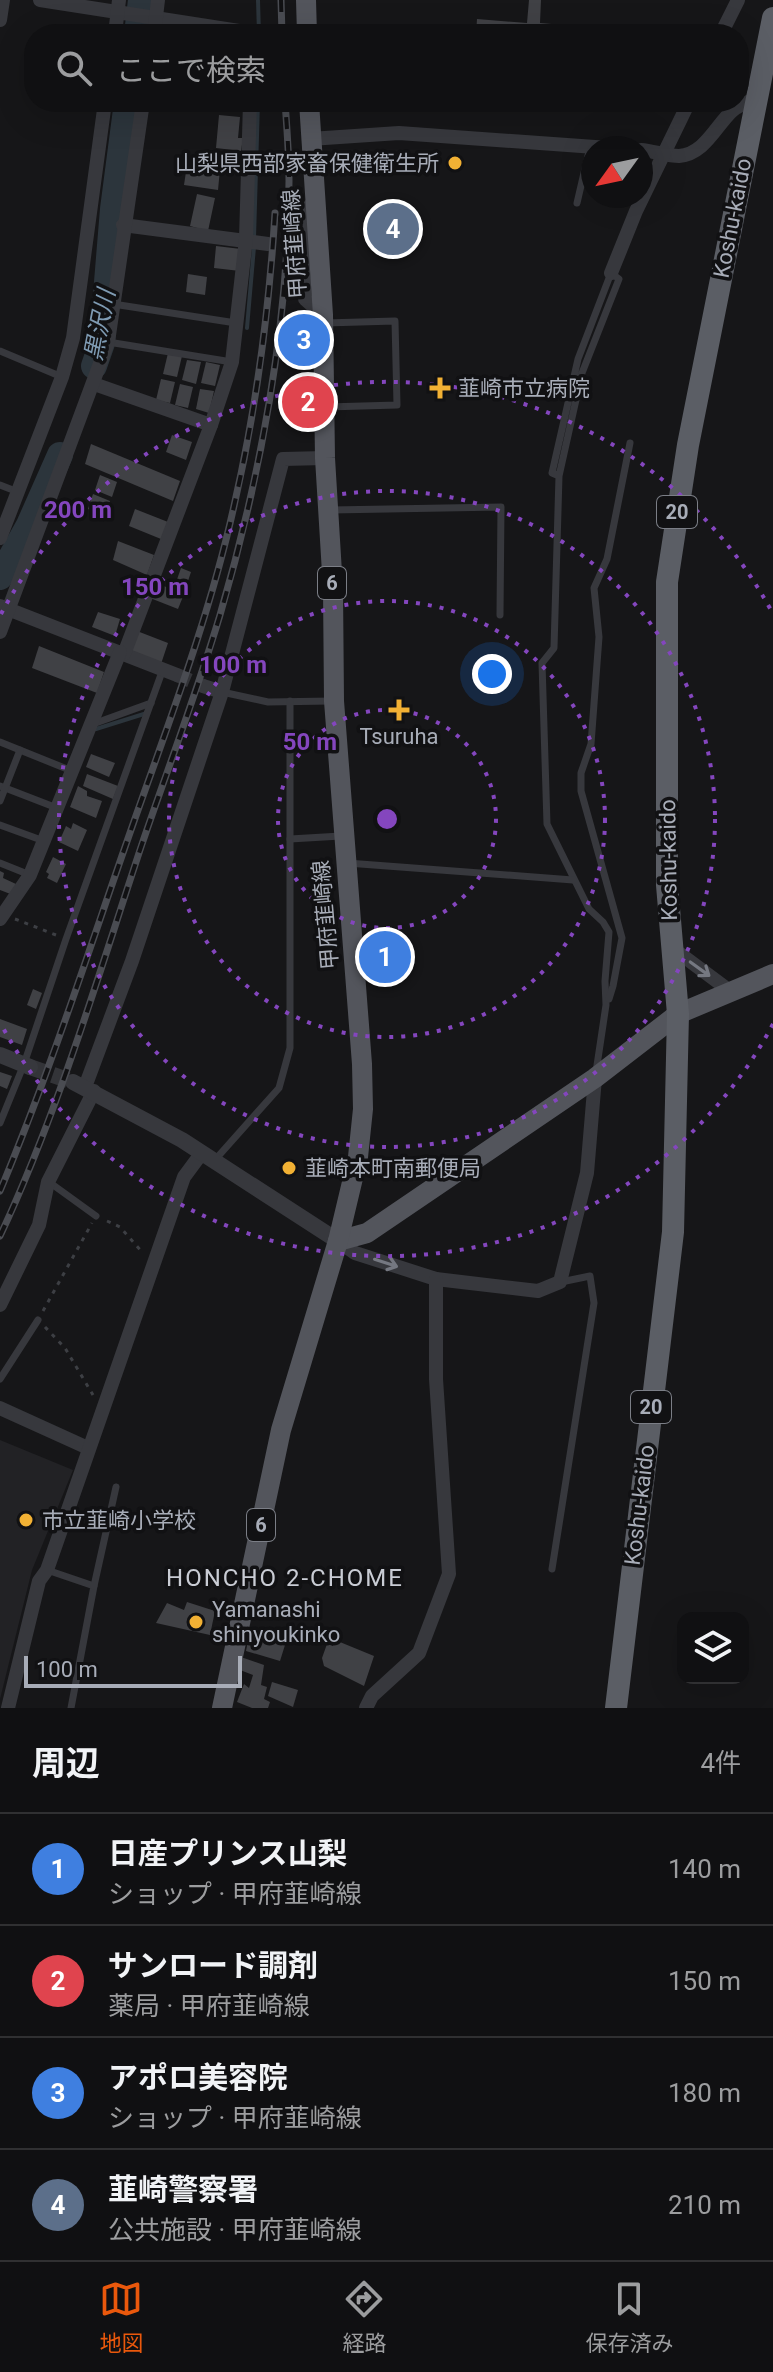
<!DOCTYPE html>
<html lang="ja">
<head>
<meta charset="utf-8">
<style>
	:root { --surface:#101012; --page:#1e1e20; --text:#f1f3f6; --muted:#9c9d9f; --line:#303032; --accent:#ea580c }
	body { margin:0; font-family:Roboto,"Noto Sans JP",sans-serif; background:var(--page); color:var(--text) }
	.controls { position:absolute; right:24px; bottom:24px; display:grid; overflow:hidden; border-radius:16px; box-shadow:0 8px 32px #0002 }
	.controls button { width:72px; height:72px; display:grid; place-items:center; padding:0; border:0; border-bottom:2px solid var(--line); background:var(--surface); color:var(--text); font:40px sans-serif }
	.compass { position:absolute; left:581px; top:136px; width:72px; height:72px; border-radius:50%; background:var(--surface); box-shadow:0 8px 32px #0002; rotate:237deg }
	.scale { position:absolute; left:24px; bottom:20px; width:218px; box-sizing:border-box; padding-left:8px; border:4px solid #a8adb8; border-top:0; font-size:22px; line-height:28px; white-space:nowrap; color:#a8adb8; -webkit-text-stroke:6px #111113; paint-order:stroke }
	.you { position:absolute; left:492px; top:674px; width:28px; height:28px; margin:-20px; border:6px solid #fff; border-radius:50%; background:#1a73e8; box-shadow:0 0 0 12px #1a73e833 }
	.badge { display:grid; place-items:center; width:52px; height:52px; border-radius:50%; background:var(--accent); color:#fff; font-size:26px; font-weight:700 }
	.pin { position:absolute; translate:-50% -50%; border:4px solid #fff; box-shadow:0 2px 8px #0006 }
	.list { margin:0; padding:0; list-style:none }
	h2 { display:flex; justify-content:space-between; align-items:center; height:104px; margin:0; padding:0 32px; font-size:34px }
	h2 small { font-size:26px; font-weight:400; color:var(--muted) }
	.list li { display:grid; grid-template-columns:52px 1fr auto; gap:24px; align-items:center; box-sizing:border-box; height:112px; padding:0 32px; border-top:2px solid var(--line) }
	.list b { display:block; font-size:30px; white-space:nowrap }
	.list p { margin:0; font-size:26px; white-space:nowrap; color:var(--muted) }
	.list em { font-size:26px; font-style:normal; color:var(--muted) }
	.icon { flex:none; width:44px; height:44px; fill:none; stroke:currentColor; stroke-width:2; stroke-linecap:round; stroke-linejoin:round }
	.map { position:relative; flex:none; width:773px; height:1708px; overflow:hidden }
	.search { position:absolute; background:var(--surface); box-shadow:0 8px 32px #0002; left:24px; right:24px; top:24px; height:88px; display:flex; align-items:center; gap:20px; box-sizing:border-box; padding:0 28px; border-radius:32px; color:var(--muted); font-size:30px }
	.sheet { height:552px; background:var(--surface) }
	nav { display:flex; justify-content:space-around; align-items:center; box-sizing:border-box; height:112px; border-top:2px solid var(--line); background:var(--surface); font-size:22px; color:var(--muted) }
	nav a { display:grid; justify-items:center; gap:4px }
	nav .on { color:var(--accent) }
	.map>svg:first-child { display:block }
</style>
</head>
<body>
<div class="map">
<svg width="773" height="1708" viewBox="0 0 773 1708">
	<rect width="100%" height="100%" fill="#161618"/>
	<path fill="#222225" d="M 0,1440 L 73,1470 L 32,1570 L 0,1699 Z"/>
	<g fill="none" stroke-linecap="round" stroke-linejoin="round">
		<g stroke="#2c353c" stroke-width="4">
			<path d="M 258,0 L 259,34"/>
			<path d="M 254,238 L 258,102"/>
			<path d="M 247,328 L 254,247"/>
			<path d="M 96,729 L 147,713"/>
		</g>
		<g stroke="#2c353c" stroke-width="26">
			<path d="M 137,34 L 141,0"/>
			<path d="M 94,366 L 102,343 L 113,209 L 127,102"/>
			<path d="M 0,577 L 29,525 L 60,455"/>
		</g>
	</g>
	<g fill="#404145">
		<path d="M 529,0 L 541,0 L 540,23 L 646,32 L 646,34 L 476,34 L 477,19 L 527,23 Z"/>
		<path d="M 219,115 L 240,117 L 238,138 L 243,138 L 241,151 L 216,148 Z"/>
		<path d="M 187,165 L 220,169 L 218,190 L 184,185 Z"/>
		<path d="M 197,194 L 215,198 L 208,231 L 190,226 Z"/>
		<path d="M 216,246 L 241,249 L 240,271 L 214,268 Z"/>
		<path d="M 188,274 L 207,277 L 205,295 L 186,292 Z"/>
		<path d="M 168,353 L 182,356 L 177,377 L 163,374 Z"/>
		<path d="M 187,360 L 201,362 L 196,384 L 182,380 Z"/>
		<path d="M 206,362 L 220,365 L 215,386 L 201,383 Z"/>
		<path d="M 161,379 L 175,382 L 170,403 L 156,400 Z"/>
		<path d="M 180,384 L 193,387 L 188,408 L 175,405 Z"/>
		<path d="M 200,389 L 214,391 L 209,413 L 196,409 Z"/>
		<path d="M 172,435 L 192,442 L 186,460 L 166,452 Z"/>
		<path d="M 91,444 L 180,481 L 173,501 L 85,464 Z"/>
		<path d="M 100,475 L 117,482 L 112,497 L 95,490 Z"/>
		<path d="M 93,494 L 110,501 L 104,516 L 88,509 Z"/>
		<path d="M 135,509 L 168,522 L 161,539 L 129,526 Z"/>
		<path d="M 118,541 L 154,555 L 147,575 L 113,560 Z"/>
		<path d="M 181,568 L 191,572 L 184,593 L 174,588 Z"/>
		<path d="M 156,583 L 184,594 L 178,609 L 150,598 Z"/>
		<path d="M 98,612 L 120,619 L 115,636 L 92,627 Z"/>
		<path d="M 137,631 L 168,643 L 161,664 L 130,651 Z"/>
		<path d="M 39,646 L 104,672 L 97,693 L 32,668 Z"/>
		<path d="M 91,754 L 115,763 L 109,777 L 86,767 Z"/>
		<path d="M 87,774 L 118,786 L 113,799 L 83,786 Z"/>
		<path d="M 78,786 L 87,791 L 87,796 L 102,801 L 96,818 L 70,807 Z"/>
		<path d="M 73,823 L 87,830 L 78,851 L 59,842 L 66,826 L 71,829 Z"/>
		<path d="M 53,857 L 66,864 L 57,883 L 47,878 L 49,874 L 46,872 Z"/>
		<path d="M 0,871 L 4,873 L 3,878 L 16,884 L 13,895 L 0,890 Z"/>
		<path d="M 33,989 L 42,993 L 36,1009 L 27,1005 Z"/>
		<path d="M 0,1019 L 27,1029 L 22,1045 L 0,1037 Z"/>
		<path d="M 0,1072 L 12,1076 L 7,1089 L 0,1086 Z"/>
		<path d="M 187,1602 L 215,1611 L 210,1635 L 156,1623 L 167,1603 L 184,1610 Z"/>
		<path d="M 249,1636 L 285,1645 L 280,1661 L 246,1651 Z"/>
		<path d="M 335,1640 L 374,1656 L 364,1686 L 324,1666 L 322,1658 L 327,1644 L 333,1646 Z"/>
		<path d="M 241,1657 L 264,1665 L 261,1685 L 267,1687 L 264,1699 L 270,1702 L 268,1708 L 252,1708 L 237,1702 L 244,1684 L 249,1688 L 253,1675 L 240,1670 Z"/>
		<path d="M 272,1682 L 298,1690 L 293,1707 L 268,1696 Z"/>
	</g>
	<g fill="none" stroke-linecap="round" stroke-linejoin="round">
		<path stroke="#333438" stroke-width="14" stroke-dasharray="14 7" stroke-linecap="butt" d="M 177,675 L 203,686"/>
		<path stroke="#333438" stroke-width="16" stroke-dasharray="16 8" stroke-linecap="butt" d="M 30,1067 L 73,1082"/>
		<g stroke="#3d3f44" stroke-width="3" stroke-dasharray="4 6" stroke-linecap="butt">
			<path d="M 15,919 L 56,935"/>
			<path d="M 107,1221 L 120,1227 L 142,1252"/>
			<path d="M 43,1311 L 92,1223"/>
			<path d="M 45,1327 L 65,1348 L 93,1395"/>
		</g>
		<g stroke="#37383d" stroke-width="7">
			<path d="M 577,203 L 590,147"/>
			<path d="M 113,304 L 236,323"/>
			<path d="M 325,323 L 395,321 L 397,405 L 327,407"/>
			<path d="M 108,342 L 232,362"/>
			<path d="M 0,351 L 62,377"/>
			<path d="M 559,476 L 552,473 L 578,359 L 611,273 L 619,279 L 582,373 L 559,476 L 554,648 L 542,663 L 547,824 L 589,909 L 603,922 L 609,932 L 605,981 L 606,1005 L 596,1072"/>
			<path d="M 0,485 L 18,492"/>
			<path d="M 331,510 L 501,507 L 500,615"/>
			<path d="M 222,692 L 268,702 L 331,701"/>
			<path d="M 93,724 L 151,703"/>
			<path d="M 0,742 L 72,771"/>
			<path d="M 0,786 L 57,808"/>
			<path d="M 0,801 L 20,750"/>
			<path d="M 0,825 L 44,841"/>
			<path d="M 290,839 L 341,836"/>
			<path d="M 0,863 L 30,875"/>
			<path d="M 347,863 L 573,880"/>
			<path d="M 609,999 L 613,986 L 622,938 L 581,791 L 581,773 L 591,744 L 599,637 L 594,588 L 607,559 L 630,443"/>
			<path d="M 0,1123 L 24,1064 L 66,939 L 163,669"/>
			<path d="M 214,1161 L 279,1088 L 290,1048 L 290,701"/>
			<path d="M 49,1182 L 96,1216"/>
			<path d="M 0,1379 L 38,1320"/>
			<path d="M 552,1569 L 594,1303 L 590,1276 L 561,1282"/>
			<path d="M 47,1570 L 94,1586 L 71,1708"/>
			<path d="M 94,1586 L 116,1487"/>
		</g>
		<g stroke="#37383d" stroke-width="14">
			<path d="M 40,0 L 239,31 L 242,34"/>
			<path d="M 0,20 L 3,0"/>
			<path d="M 115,34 L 119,0"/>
			<path d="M 154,34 L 158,0"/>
			<path d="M 721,34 L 738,0"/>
			<path d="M 310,139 L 399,133 L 609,148"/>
			<path d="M 641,150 C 653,151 668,156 679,156 C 705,154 716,125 733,110 C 739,105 749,102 756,98"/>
			<path d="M 315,200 L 301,216 L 305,299 L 323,315"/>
			<path d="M 123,225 L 268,244"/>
			<path d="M 611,273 L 636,211 L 689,102"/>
			<path d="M 94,384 L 211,425"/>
			<path d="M 0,538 L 62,377 L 73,338 L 105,102"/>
			<path d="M 0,606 L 177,675"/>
			<path d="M 0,632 L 108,342 L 143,102"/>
			<path d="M 124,654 L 211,425 L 232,362 L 246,239 L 250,102"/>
			<path d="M 203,686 L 222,692"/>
			<path d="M 0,919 L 30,875 L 120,652"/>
			<path d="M 671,947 L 730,991"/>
			<path d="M 85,1087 L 132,961 L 222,692 L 283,459 L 325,458"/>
			<path d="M 338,1241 L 355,1253 L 436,1279 L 538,1291 L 560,1282 L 587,1173 L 595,1078"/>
			<path d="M 0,1305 L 39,1225 L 48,1182 L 94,1091"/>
			<path d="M 0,1408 L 88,1448"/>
			<path d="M 8,1708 L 39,1581 L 47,1570 L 184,1177 L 201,1154"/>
			<path d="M 366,1708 L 372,1696 L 419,1653 L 449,1574 L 436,1379 L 436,1279"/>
		</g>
		<g stroke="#37383d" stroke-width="16">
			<path d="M 0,1055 L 30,1067"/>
			<path d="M 73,1082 L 182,1140 L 338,1241"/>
		</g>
		<g stroke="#53555c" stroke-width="20">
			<path d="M 306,0 L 307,34"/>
			<path d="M 338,1241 L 367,1233 L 595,1078 L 678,1014 L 773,974"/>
			<path d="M 222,1708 L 281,1430 L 338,1241 L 358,1157 L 363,1109 L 362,1064 L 334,701 L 333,589 L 325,458 L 323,315 L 309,102"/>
		</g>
		<path stroke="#5b5e65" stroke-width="22" d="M 616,1708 L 673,1232 L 678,1014 L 667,885 L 667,582 L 688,445 L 773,18"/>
		<defs>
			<g id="rail">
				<path d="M 281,0 L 282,34"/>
				<path d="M 0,1191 C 47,1079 84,965 124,850 C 163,737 208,624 234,506 C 256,410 269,311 275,213"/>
				<path d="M 0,1236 C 59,1110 98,976 142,844 C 168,768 197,692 220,615 C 260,479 289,323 289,181 C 289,154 287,128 285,102"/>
			</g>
		</defs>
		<use href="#rail" stroke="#4a4c52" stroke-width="7"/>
		<use href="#rail" stroke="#111113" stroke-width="4" stroke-dasharray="12" stroke-linecap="butt"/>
	</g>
	<defs><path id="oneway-shaft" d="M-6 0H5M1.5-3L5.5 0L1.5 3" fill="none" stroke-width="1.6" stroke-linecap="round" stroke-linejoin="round" transform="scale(2)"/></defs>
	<g stroke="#757881">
		<use href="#oneway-shaft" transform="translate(700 969) rotate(36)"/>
		<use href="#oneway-shaft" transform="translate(386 1263) rotate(18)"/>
	</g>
	<g fill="none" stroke="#8446be" stroke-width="4" stroke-dasharray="4 8">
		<circle cx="387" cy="819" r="109"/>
		<circle cx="387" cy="819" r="218"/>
		<circle cx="387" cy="819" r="328"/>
		<path d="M773 1024A437 437 0 0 1 1 1024M1 614A437 437 0 0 1 773 614"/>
	</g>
	<g fill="#f2b134" stroke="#111113" stroke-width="3">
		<circle cx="455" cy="163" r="8"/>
		<path d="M436 376h8v8h8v8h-8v8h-8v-8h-8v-8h8z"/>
		<path d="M395 698h8v8h8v8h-8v8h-8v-8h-8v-8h8z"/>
		<circle cx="289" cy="1168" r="8"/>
		<circle cx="26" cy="1520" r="8"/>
		<circle cx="196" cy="1622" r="8"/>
	</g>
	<g text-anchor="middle" stroke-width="7" stroke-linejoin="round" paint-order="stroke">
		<g fill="#111113" stroke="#7b7e86" stroke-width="2">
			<rect x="657" y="496" width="40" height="32" rx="6"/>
			<rect x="318" y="567" width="28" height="32" rx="6"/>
			<rect x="631" y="1391" width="40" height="32" rx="6"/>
			<rect x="247" y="1509" width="28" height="32" rx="6"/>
		</g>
		<g font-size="20" font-weight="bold" fill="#a8adb8">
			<text x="677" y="519">20</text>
			<text x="332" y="590">6</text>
			<text x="651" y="1414">20</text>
			<text x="261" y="1532">6</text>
		</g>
		<g font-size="22" fill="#a8adb8" stroke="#111113" text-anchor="start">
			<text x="439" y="171" text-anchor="end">山梨県西部家畜保健衛生所</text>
			<text x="458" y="396">韮崎市立病院</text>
			<text x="399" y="744" text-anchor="middle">Tsuruha</text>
			<text x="305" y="1176">韮崎本町南郵便局</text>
			<text x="42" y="1528">市立韮崎小学校</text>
			<text x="212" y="1617">Yamanashi<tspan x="212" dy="25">shinyoukinko</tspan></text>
		</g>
		<g font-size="22" fill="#a8adb8" stroke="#111113">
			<text transform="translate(732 218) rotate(-79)" y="8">Koshu-kaido</text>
			<text transform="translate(294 244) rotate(-94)" y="8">甲府韮崎線</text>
			<text transform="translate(668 860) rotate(-91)" y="8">Koshu-kaido</text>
			<text transform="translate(325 915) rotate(-95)" y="8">甲府韮崎線</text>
			<text transform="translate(639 1505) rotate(-83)" y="8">Koshu-kaido</text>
		</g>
		<g font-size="24" font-style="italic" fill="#7f9bb3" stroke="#111113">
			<text transform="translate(100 325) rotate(-79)" y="8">黒沢川</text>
		</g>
		<g font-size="24" letter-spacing="2" fill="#c9ccd4" stroke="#111113">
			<text x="285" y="1586">HONCHO 2-CHOME</text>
		</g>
	</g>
	<circle cx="387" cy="819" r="12" fill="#8446be" stroke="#111113" stroke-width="4"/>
	<g font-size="24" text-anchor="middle" font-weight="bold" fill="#8446be" stroke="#111113" stroke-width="7" stroke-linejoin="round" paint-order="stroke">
		<text x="78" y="518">200 m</text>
		<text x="155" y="595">150 m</text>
		<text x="233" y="673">100 m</text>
		<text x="310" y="750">50 m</text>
	</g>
</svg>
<div class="controls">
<button><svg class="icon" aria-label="layers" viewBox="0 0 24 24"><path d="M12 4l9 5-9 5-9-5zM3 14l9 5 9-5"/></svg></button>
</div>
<svg class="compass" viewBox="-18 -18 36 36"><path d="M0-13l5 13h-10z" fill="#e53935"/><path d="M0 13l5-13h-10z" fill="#9c9d9f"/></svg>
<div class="scale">100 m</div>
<div class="you"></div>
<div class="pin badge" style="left:385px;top:957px;background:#3f7fe0">1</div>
<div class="pin badge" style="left:308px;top:402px;background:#e0444e">2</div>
<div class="pin badge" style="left:304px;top:340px;background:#3f7fe0">3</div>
<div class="pin badge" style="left:393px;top:229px;background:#5c6f8a">4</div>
<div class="search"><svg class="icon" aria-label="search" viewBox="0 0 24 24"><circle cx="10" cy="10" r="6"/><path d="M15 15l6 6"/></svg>ここで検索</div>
</div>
<section class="sheet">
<h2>周辺<small>4件</small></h2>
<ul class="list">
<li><span class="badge" style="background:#3f7fe0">1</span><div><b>日産プリンス山梨</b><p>ショップ · 甲府韮崎線</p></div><em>140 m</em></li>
<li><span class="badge" style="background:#e0444e">2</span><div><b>サンロード調剤</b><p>薬局 · 甲府韮崎線</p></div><em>150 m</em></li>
<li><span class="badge" style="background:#3f7fe0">3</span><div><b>アポロ美容院</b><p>ショップ · 甲府韮崎線</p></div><em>180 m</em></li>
<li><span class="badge" style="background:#5c6f8a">4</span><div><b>韮崎警察署</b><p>公共施設 · 甲府韮崎線</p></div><em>210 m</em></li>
</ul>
</section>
<nav>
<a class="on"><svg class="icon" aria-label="map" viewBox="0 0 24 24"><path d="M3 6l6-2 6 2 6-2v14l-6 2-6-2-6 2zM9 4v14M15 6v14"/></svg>地図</a>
<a><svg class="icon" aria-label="directions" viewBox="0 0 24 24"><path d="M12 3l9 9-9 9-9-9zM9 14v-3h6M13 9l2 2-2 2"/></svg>経路</a>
<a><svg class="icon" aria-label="saved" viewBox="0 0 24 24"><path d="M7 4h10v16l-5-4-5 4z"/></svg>保存済み</a>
</nav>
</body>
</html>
